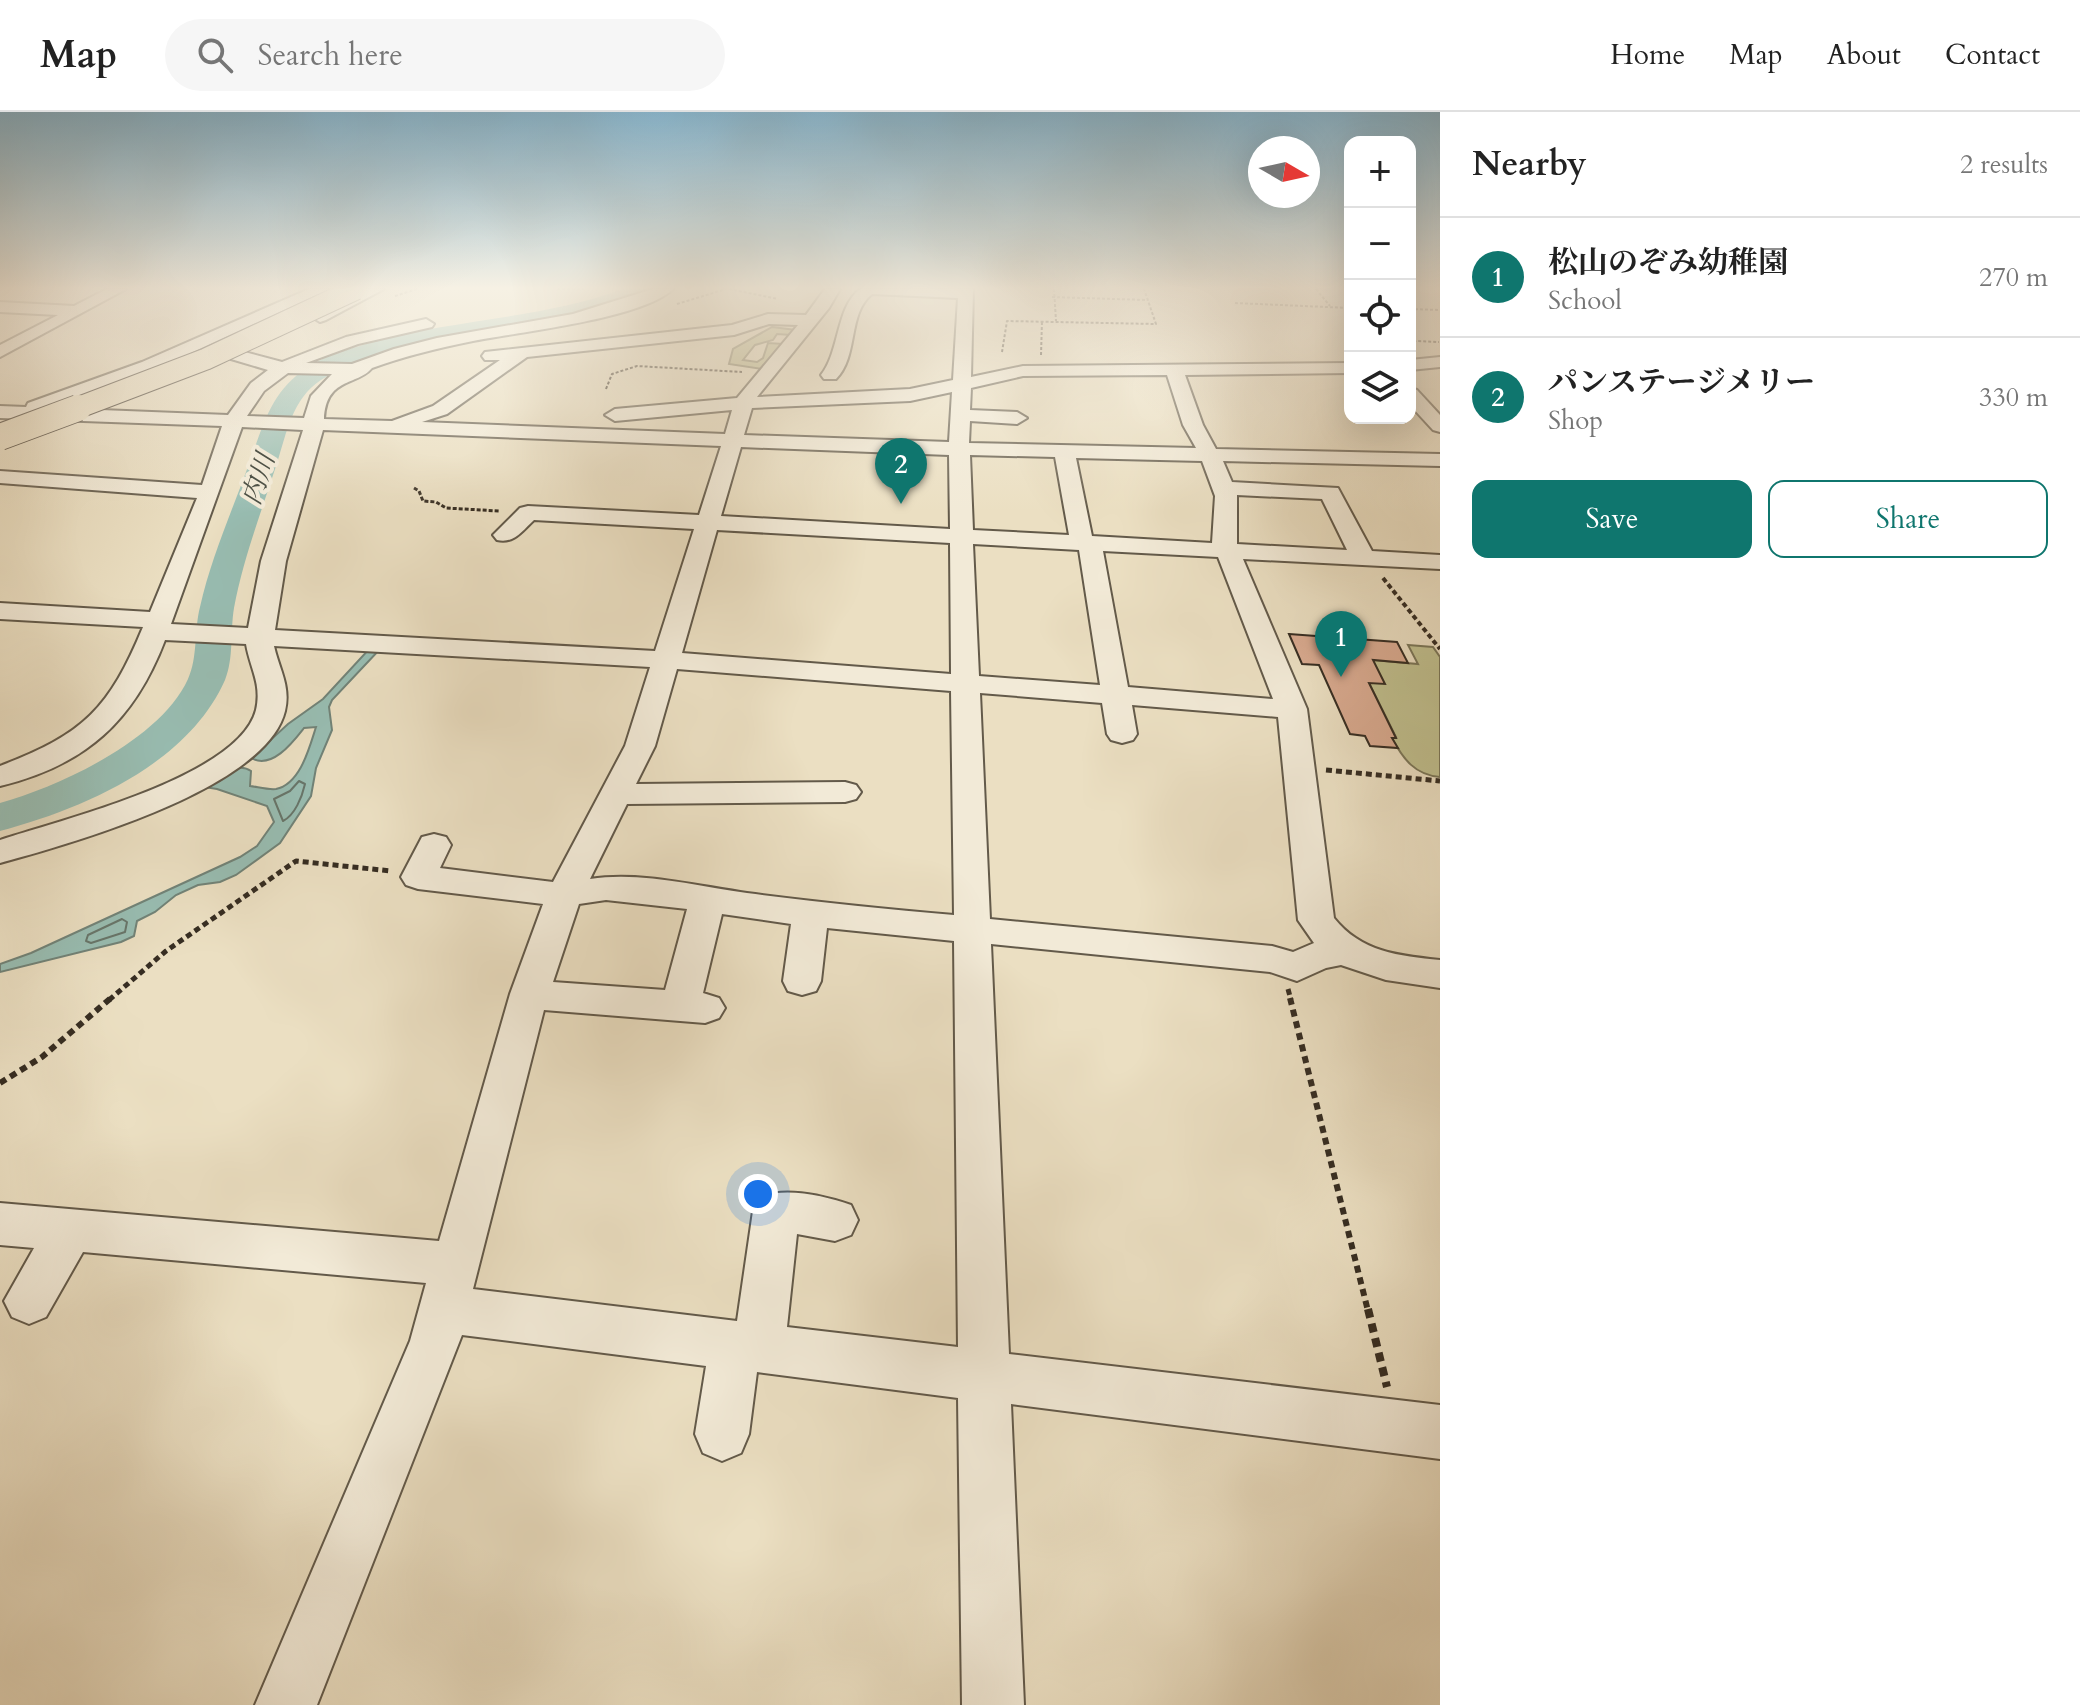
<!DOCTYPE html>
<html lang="en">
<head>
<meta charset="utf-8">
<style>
	:root { --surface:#fff; --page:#f6f6f6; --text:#222; --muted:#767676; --line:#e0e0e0; --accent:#0f766e }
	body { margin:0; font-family:Cardo,"Noto Serif JP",serif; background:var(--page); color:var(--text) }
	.controls { position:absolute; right:24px; top:24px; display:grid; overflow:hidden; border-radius:16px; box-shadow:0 8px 32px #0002 }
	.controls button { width:72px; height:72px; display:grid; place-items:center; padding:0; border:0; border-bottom:2px solid var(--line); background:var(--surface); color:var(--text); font:40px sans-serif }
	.compass { position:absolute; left:1248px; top:24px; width:72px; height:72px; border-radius:50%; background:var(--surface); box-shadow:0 8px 32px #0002; rotate:99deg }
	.you { position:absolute; left:758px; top:1082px; width:28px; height:28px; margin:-20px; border:6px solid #fff; border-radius:50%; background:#1a73e8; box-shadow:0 0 0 12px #1a73e833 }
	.badge { display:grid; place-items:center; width:52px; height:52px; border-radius:50%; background:var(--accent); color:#fff; font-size:26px; font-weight:700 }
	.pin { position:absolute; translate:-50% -66px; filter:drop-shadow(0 2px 4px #0008) }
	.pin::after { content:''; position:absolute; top:42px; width:28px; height:24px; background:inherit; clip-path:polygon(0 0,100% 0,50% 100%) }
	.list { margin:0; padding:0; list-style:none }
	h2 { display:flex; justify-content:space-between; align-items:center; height:104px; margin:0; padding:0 32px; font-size:34px }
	h2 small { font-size:26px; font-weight:400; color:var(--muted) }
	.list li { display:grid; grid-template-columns:52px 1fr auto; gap:24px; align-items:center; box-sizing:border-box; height:120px; padding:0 32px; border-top:2px solid var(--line) }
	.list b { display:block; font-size:30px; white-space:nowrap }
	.list p { margin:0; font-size:26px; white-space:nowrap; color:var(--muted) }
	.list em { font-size:26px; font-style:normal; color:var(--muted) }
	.actions { display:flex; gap:16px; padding:24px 32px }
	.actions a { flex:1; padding:18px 0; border:2px solid var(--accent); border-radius:16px; text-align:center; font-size:28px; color:var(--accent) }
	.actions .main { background:var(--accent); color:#fff }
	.icon { flex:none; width:44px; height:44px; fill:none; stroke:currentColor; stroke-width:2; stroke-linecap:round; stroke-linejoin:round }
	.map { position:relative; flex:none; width:1440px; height:1593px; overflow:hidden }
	header { display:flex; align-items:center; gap:48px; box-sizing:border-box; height:112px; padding:0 40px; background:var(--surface); border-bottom:2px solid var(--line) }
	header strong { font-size:38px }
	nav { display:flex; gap:44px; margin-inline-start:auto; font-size:28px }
	.search { width:560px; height:72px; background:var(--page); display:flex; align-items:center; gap:20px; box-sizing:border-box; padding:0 28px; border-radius:44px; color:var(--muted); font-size:30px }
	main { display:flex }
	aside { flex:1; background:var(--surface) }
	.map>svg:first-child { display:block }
</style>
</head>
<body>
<header>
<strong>Map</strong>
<div class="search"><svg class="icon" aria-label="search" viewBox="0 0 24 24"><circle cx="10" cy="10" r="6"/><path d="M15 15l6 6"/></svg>Search here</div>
<nav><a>Home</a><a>Map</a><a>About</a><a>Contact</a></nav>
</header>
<main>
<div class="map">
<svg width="1440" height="1593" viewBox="0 0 1440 1593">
	<rect width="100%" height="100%" fill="#ebdfc2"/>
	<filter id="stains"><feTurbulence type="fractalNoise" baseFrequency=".0025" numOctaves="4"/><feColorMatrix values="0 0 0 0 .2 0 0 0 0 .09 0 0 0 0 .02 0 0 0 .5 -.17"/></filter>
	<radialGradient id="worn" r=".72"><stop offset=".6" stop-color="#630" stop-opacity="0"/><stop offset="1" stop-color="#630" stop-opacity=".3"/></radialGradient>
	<g fill="#c0bf8e" stroke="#7b7658" stroke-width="2">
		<path d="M 772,215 L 796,218 L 791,223 L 777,222 L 773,228 L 755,233 L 743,248 L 757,250 L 763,246 L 768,231 L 785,232 L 762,257 L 729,252 L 733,237 Z"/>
		<path d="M 1408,533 L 1433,535 L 1440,545 L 1440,665 C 1415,663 1403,647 1392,626 L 1396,625 L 1369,571 L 1373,548 L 1418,552 Z"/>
	</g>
	<path fill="#98bdb2" stroke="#718378" stroke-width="2" d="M 371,535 L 381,536 L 332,588 L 329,595 L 332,618 L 316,656 L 311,684 L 280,731 L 236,763 L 220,770 L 198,773 L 176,783 L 155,800 L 137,809 L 134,824 L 121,830 L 0,860 L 0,852 L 31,841 L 240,745 L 257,734 L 274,710 L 267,694 L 217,677 L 204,675 C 217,667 236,648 251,659 L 250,674 C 258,675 268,678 276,677 C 301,672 310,633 316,615 L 304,616 C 293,630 272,658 251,646 L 288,612 L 323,587 Z"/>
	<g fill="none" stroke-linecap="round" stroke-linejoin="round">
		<g stroke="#67756a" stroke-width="2">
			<path d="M 299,669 L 305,672 C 302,685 295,703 283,709 L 274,687 L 290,679 Z"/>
			<path d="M 122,807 L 127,810 L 125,820 L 91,831 L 86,829 L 88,823 Z"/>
		</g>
		<path fill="#98bdb2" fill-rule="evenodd" d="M 623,177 L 651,177 L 648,181 C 618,193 587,202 555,209 C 479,224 388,224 321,268 C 292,287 287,320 277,351 C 262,398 243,447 234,496 C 230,520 234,546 225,568 C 188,652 83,697 0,719 L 0,691 C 61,674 161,627 188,567 C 198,545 194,518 200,495 C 211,446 232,399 249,352 C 263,315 269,284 302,259 C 320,245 347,238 369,231 C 452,207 542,207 623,177 Z"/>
	</g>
	<path fill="#d9aa90" stroke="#362d22" stroke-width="2" d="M 1289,522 L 1397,530 L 1408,551 L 1373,548 L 1385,572 L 1369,571 L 1396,626 L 1392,626 L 1398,636 L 1370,634 L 1365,624 L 1350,622 L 1319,553 L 1302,552 Z"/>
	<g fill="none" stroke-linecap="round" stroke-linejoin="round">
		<defs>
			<g id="minor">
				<path d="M 107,177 L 126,177 L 0,245 L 0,233 L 58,203 L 0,200 L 0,190 L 74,194 Z"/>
				<path d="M 309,177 L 329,177 L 154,258 L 50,296 L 228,303 L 251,271 L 268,258 L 231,247 L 228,243 L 231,239 L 237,238 L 282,250 L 346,225 L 426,207 L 434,212 L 432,215 L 358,232 L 306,251 L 352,252 L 394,237 L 437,226 L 573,202 L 653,177 L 673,177 C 642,207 518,220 473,229 C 438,236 405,244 372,256 C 357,274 326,265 324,307 L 392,309 L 433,294 L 500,248 L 485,248 L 482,244 L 485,240 L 732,213 L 768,202 L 806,203 L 825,177 L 840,177 L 829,196 L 757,285 L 910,277 L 953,268 L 958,186 L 872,182 C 847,202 859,244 836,267 L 824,267 L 821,263 C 840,239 836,195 860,177 L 973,177 L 971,265 L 1023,254 L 1350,251 L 1350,261 L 1185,263 L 1203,313 L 1216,337 L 1440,342 L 1440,354 L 1223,349 L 1232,370 L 1338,376 L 1372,439 L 1440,443 L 1440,457 L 1243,447 L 1307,597 L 1334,806 C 1361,840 1399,844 1440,848 L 1440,876 L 1386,868 L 1341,853 L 1326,856 L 1297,869 L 1270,860 L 991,832 L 1009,1242 L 1440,1293 L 1440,1347 L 1011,1292 L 1024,1593 L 962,1593 L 958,1286 L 757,1260 L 749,1322 L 741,1341 L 722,1349 L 703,1341 L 695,1322 L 706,1254 L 462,1223 L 317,1593 L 255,1593 L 410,1229 L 426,1171 L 83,1140 L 46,1205 L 29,1212 L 12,1205 L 4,1189 L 34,1136 L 0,1133 L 0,1091 L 439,1129 L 510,882 L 543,792 L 418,777 L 406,773 L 401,765 L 422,725 L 434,722 L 446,725 L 451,733 L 440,756 L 553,770 L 625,634 L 650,555 L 274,534 C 279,557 291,574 285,599 C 266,677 70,732 0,751 L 0,728 C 60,708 239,665 256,598 C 262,572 250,556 246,532 L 165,528 C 134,609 86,653 0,674 L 0,654 C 84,622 109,597 143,515 L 0,507 L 0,491 L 150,500 L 197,386 L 0,371 L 0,359 L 202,373 L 222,314 L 0,306 L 0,294 L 26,295 L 28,291 L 142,250 ZM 769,212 L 798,213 L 737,286 L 615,297 L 605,303 L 615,309 L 732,298 L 725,322 L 422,310 L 447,302 L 527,245 L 734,223 ZM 288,261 L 332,262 L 311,284 L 304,306 L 247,304 L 264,279 ZM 1167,263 L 1183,313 L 1196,336 L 969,331 L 970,309 L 1017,312 L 1027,306 L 1017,300 L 970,298 L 971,276 L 1023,264 ZM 952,280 L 949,330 L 744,323 L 752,296 L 910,289 ZM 242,315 L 303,318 L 261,449 L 248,516 L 171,512 ZM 323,318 L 721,334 L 699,403 L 528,394 L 520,396 L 493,423 L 497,428 C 514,432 522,419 534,408 L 694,417 L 655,539 L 275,518 L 286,449 ZM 741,335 L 949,343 L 950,417 L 721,404 ZM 970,343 L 1055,345 L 1069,423 L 973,418 ZM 1076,346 L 1202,349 L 1215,384 L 1212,431 L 1092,424 ZM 1237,383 L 1322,387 L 1347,438 L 1237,432 ZM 717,418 L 950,431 L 951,562 L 682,541 ZM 973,432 L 1079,438 L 1100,573 L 979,564 ZM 1103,439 L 1218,445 L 1273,587 L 1128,575 ZM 677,557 L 951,579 L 954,803 C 885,797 816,790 747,781 C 697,774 640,759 590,767 L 627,692 L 845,690 L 856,687 L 861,680 L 856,673 L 845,670 L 636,672 L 655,634 ZM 980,581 L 1102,591 L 1107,622 L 1111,628 L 1122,631 L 1133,628 L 1137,622 L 1132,593 L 1278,605 L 1298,808 L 1314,831 L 1293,840 L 1272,834 L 990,807 ZM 606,788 L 687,797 L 665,878 L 553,870 L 579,792 ZM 722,802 L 791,812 L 783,869 L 788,879 L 802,883 L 816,879 L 821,869 L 827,816 L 954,829 L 958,1235 L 787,1215 L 797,1122 L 835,1129 L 851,1123 L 858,1108 L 851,1093 C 824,1084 787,1075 760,1085 L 753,1099 L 737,1209 L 473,1177 L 544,898 L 705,911 L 719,906 L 725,896 L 719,886 L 703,881 Z"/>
				<path d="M 365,177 L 384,177 L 326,208 L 320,210 L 312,205 Z"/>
				<path d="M 1440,245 L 1440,255 L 1410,258 L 1410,248 Z"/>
				<path d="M 1410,276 L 1417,278 L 1440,303 L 1440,320 L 1433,318 L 1410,293 Z"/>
			</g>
		</defs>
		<use href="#minor" stroke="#635a4a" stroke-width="4"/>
		<g stroke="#362d22" stroke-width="2" stroke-dasharray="3 2" stroke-linecap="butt">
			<path d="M 557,177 L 584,177"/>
			<path d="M 729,177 L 778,187"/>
			<path d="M 1054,177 L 1056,209"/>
			<path d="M 1316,177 L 1330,194"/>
			<path d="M 395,184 L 417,177"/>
			<path d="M 1052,185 L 1147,188"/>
			<path d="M 1235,191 L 1350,196"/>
			<path d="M 677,192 L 726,177"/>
			<path d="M 1410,197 L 1440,198"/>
			<path d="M 1410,234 L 1416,229 L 1439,230"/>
			<path d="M 1002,240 L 1007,209 L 1156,212 L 1144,177"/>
			<path d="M 1041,243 L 1042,209"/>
			<path d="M 606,277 L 612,262 L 637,254 L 742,260"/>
		</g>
		<path stroke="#362d22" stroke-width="3" stroke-dasharray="4 2" stroke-linecap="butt" d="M 414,376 L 419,379 L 423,389 L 436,390 L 446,396 L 499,399"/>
		<path stroke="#362d22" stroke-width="4" stroke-dasharray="5 3" stroke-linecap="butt" d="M 1383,466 L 1440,537"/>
		<g stroke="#362d22" stroke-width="5" stroke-dasharray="6 4" stroke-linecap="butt">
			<path d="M 1326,658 L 1440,669"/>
			<path d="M 1288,877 L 1291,888"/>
			<path d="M 109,888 L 166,839 L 296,749 L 391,759"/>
		</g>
		<g stroke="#362d22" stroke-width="6" stroke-dasharray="7 5" stroke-linecap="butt">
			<path d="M 1290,886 L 1368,1199"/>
			<path d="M 0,971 L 42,945 L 111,886"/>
		</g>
		<path stroke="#362d22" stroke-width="8" stroke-dasharray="9 6" stroke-linecap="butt" d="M 1368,1197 L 1387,1275"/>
		<use href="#minor" fill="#f2ead7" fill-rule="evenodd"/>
		<defs>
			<path id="highway-bridge-far1" d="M 72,298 L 206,247 L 356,177"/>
			<path id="highway-bridge" d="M 0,325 L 78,296"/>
		</defs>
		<use href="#highway-bridge-far1" stroke="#362d22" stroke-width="23" stroke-linecap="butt"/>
		<use href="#highway-bridge" stroke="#362d22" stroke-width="28" stroke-linecap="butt"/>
		<use href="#highway-bridge-far1" stroke="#ebdfc2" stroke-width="21"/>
		<use href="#highway-bridge" stroke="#ebdfc2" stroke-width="26"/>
	</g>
	<linearGradient id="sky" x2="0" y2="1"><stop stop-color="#88b8d2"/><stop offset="0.44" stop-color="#f6f1e4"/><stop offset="1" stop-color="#f6f1e4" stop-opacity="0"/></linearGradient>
	<rect width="1440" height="400" fill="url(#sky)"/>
	<g text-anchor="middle" stroke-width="8" stroke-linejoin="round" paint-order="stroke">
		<g font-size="26" font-style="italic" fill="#4e5146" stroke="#f2ead7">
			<text transform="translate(258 367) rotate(-72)" y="9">内川</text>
		</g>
	</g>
	<rect width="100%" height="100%" filter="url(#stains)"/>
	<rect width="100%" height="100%" fill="url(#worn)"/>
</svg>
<div class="controls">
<button>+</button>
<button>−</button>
<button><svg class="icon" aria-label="locate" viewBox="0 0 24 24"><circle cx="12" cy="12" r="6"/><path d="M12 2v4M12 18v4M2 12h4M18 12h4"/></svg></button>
<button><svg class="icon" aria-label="layers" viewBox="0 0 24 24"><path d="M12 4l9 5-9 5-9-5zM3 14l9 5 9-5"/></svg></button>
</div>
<svg class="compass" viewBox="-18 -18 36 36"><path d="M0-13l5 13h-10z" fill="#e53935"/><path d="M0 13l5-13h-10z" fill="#767676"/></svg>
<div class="you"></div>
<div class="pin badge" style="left:1341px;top:565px">1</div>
<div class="pin badge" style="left:901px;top:392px">2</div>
</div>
<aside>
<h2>Nearby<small>2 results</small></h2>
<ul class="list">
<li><span class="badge">1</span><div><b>松山のぞみ幼稚園</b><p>School</p></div><em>270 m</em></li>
<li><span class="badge">2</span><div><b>パンステージメリー</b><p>Shop</p></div><em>330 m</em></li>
</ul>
<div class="actions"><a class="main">Save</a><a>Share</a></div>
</aside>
</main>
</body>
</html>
